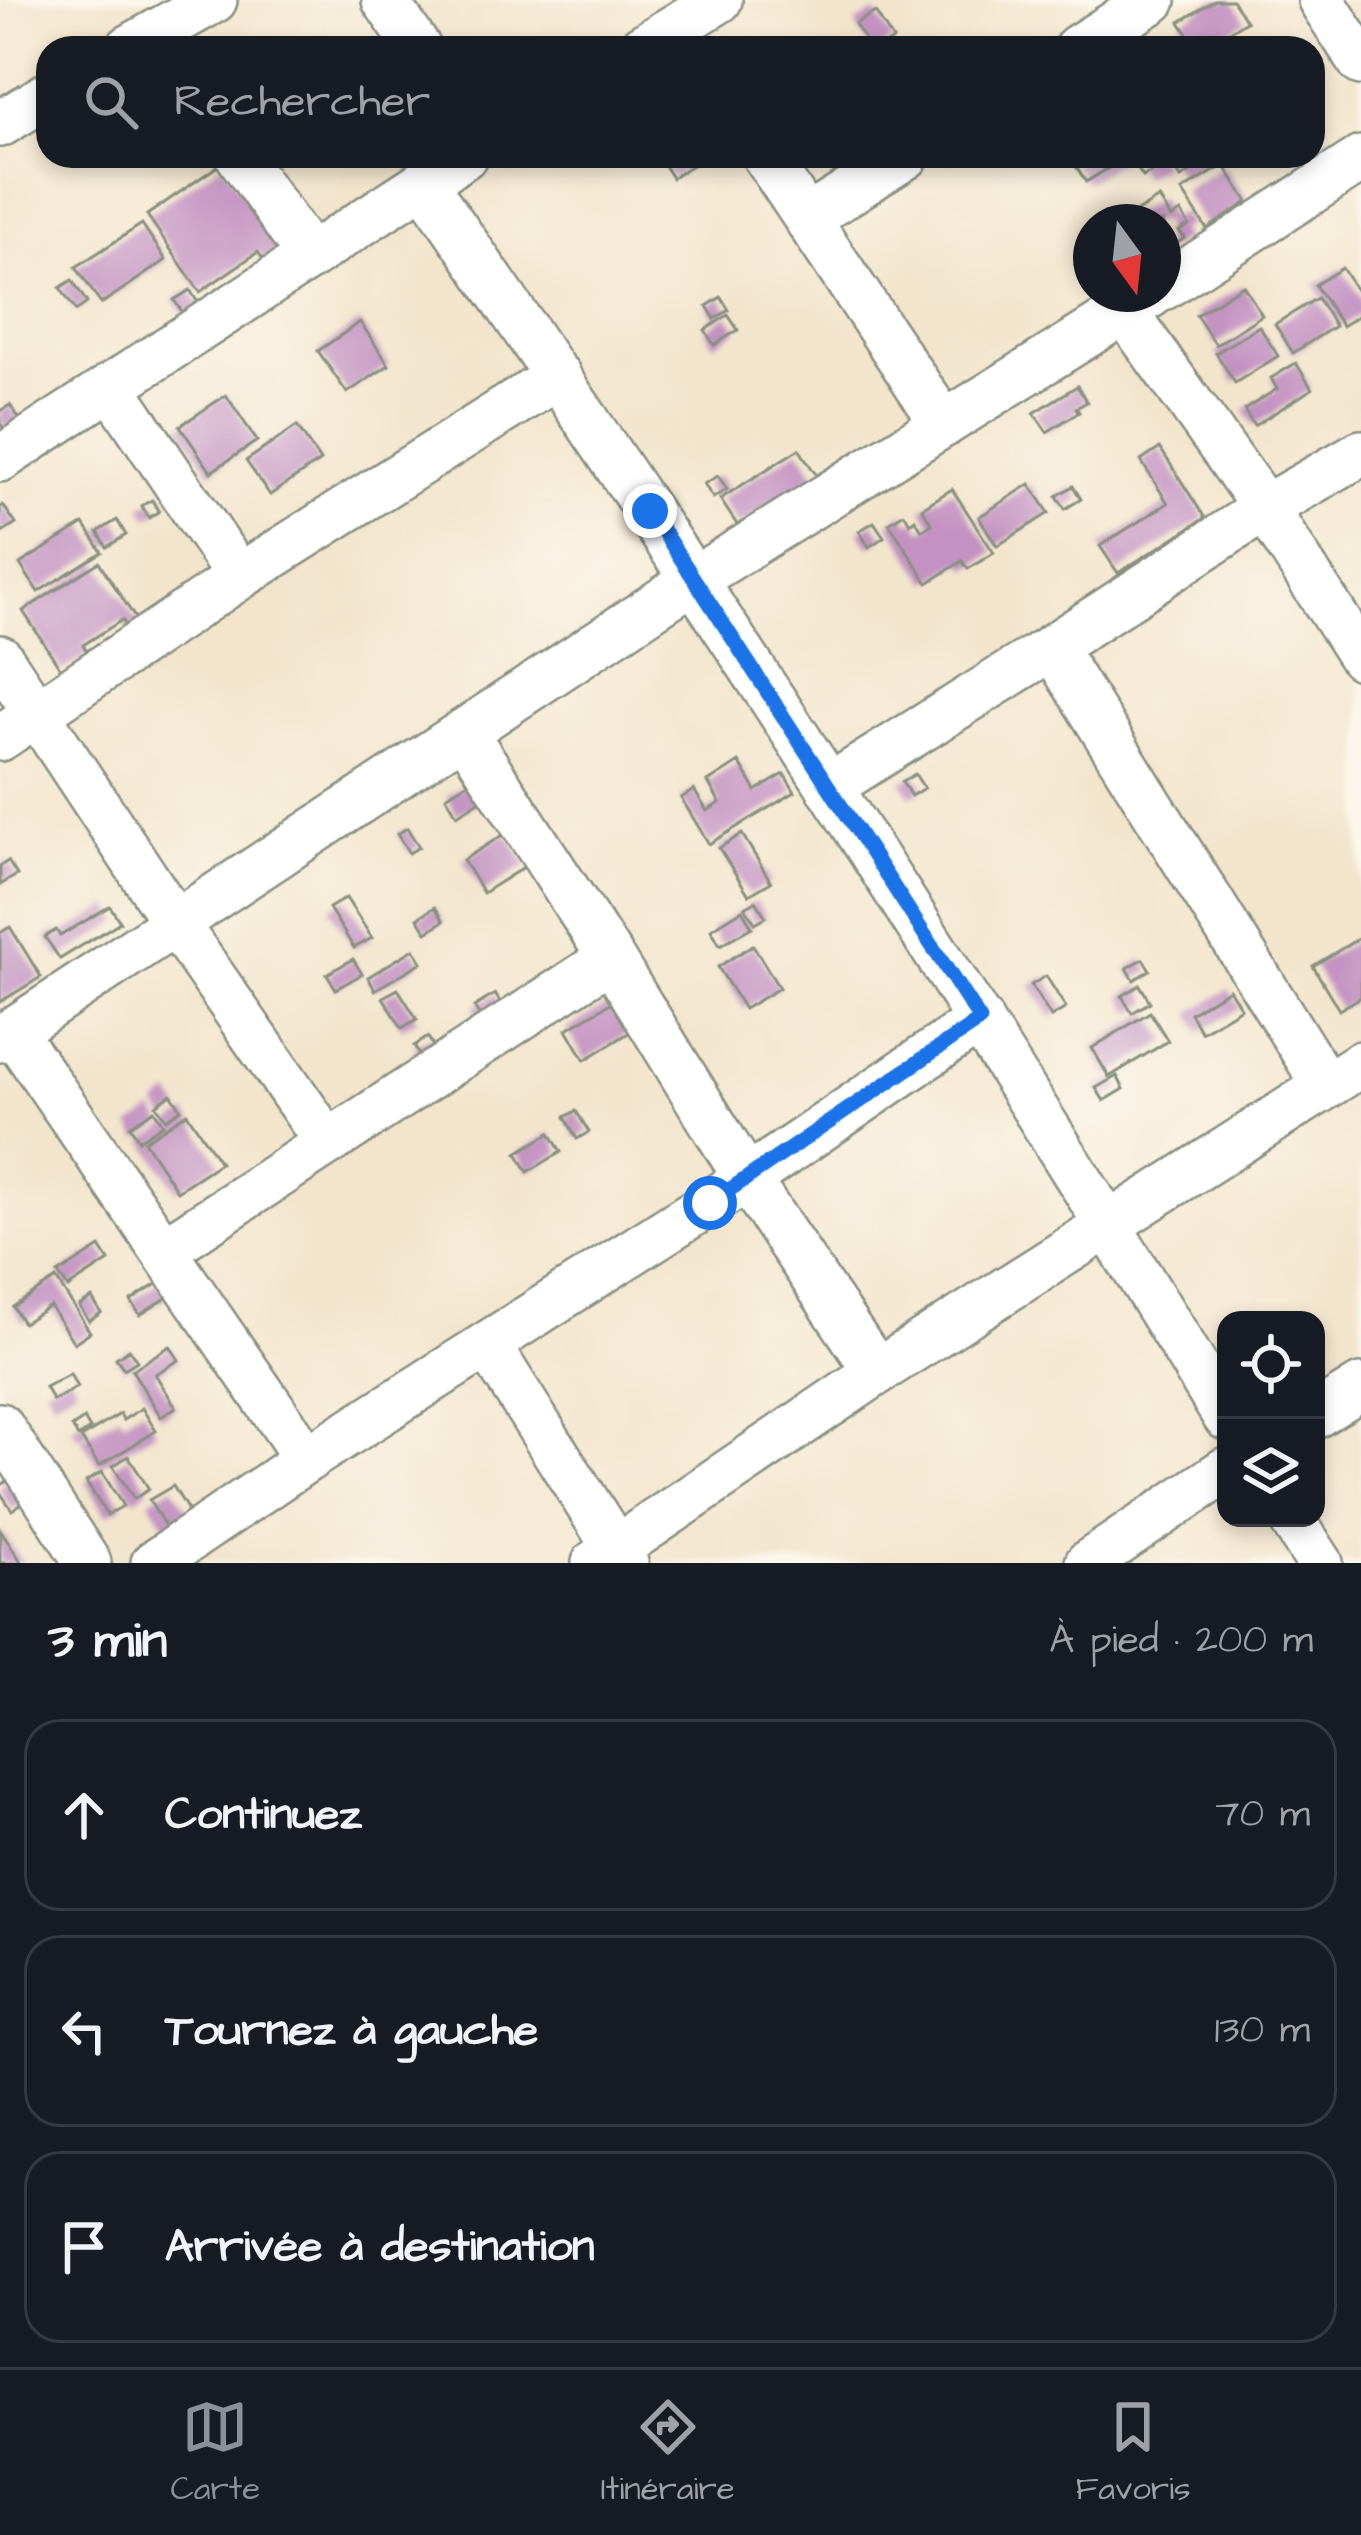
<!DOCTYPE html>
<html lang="fr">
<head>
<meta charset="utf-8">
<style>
	:root { --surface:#171b24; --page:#242831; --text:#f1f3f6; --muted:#9ea1a6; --line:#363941; --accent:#8c9099 }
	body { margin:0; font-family:"Architects Daughter",sans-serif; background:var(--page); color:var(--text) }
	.controls { position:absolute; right:36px; bottom:36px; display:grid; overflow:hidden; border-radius:24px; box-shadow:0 6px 18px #0003 }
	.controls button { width:108px; height:108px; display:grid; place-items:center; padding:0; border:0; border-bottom:3px solid var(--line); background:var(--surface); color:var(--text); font:60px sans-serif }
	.compass { position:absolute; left:1073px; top:204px; width:108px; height:108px; border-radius:50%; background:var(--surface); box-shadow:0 6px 18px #0003; rotate:165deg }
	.stop { position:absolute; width:36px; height:36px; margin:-27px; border:9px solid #1a73e8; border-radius:50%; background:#fff }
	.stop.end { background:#1a73e8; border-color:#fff; box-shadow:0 3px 12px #0008 }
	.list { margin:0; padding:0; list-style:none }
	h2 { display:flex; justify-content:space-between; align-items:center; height:156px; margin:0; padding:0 48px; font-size:51px }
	h2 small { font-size:39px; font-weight:400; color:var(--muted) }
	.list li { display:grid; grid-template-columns:78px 1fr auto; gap:36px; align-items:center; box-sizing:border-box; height:192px; margin:0 24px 24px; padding:0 24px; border:3px solid var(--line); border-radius:36px }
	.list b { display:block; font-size:45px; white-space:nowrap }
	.list em { font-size:39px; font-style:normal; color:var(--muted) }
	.icon { flex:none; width:66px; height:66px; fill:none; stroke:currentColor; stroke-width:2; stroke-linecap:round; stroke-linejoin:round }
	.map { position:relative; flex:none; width:1361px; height:1563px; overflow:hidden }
	.search { position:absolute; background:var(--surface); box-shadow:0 6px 18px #0003; left:36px; right:36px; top:36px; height:132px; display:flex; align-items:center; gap:30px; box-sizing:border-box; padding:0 42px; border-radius:36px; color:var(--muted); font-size:45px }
	.sheet { height:804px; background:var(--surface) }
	nav { display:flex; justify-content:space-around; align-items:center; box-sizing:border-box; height:168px; border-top:3px solid var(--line); background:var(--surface); font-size:33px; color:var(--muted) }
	nav a { display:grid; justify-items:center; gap:6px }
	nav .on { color:var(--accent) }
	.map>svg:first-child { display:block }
</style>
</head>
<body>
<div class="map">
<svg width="1361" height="1563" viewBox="0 0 1361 1563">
	<rect width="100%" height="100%" fill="#fbf7ec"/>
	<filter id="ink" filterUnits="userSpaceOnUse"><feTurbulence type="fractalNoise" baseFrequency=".00833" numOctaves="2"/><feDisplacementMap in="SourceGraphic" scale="24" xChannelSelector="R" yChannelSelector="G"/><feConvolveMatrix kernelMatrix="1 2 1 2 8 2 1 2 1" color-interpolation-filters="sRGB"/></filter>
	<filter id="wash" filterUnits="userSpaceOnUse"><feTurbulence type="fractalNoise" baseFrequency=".004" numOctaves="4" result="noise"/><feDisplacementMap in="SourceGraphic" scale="48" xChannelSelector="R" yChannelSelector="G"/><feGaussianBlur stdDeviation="2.7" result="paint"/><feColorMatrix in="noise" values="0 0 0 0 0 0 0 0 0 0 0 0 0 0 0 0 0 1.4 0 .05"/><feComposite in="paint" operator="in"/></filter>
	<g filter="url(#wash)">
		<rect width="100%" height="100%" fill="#f3e5cc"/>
		<g id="blocks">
			<g fill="#c392c2">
				<path d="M 1215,0 L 1232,0 L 1246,21 L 1203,48 L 1197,48 L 1180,22 Z"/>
				<path d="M 875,12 L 893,40 L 880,48 L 870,48 L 855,24 Z"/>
				<path d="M 658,156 L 698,156 L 700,160 L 672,178 Z"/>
				<path d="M 1078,156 L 1128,156 L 1086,182 L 1072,160 Z"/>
				<path d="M 1139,156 L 1157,156 L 1163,165 L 1143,177 L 1132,160 Z"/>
				<path d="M 1167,156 L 1216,156 L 1181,178 Z"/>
				<path d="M 222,163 L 287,255 L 269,268 L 258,252 L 200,292 L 147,215 Z"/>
				<path d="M 1224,165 L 1248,202 L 1207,229 L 1182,191 Z"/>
				<path d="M 1159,198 L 1171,218 L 1181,212 L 1189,225 L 1179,231 L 1185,238 L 1163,252 L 1163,222 L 1121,222 Z"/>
				<path d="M 142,224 L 166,260 L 101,304 L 76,267 Z"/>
				<path d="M 1342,268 L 1361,298 L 1361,314 L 1342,326 L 1315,285 Z"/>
				<path d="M 72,280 L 87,303 L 76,311 L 60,288 Z"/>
				<path d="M 1243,285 L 1262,315 L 1216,345 L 1196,315 Z"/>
				<path d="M 190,290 L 204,312 L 189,322 L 174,300 Z"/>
				<path d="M 721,297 L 729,310 L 715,319 L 707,306 Z"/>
				<path d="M 1317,298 L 1335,326 L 1293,353 L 1275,324 Z"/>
				<path d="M 728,315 L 738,330 L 714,345 L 705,330 Z"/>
				<path d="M 360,322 L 389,365 L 347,393 L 318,351 Z"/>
				<path d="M 1259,326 L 1278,356 L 1235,383 L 1216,353 Z"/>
				<path d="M 1296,363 L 1312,389 L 1254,426 L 1244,410 L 1277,389 L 1271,378 Z"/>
				<path d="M 1077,386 L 1087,402 L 1076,408 L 1079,412 L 1047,432 L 1034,413 Z"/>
				<path d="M 226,395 L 257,441 L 211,472 L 180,426 Z"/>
				<path d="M 10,405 L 25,427 L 10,438 L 0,423 L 0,411 Z"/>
				<path d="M 297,426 L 320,461 L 270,495 L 246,461 Z"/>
				<path d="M 1160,448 L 1205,518 L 1118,573 L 1100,546 L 1168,503 L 1141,461 Z"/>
				<path d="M 799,449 L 817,476 L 738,526 L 720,499 Z"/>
				<path d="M 718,476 L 727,489 L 713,498 L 704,484 Z"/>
				<path d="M 1030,484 L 1049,513 L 997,546 L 979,517 Z"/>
				<path d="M 1073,486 L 1081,499 L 1065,509 L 1057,496 Z"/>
				<path d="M 952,489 L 994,553 L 968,569 L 962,561 L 928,583 L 889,523 L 904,513 L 910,523 L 915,519 L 922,530 L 932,524 L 922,508 Z"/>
				<path d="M 152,500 L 159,511 L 149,518 L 141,506 Z"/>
				<path d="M 3,505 L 16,524 L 0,534 L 0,507 Z"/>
				<path d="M 117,520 L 126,535 L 107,547 L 98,532 Z"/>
				<path d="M 874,522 L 884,537 L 869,547 L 859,531 Z"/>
				<path d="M 84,524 L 102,552 L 38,592 L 20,564 Z"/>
				<path d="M 99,562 L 139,624 L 129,630 L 122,620 L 83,645 L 89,654 L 62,671 L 23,611 Z"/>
				<path d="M 739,762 L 756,791 L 784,774 L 795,792 L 709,844 L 681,798 L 694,790 L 707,811 L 720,803 L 708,782 Z"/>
				<path d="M 915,774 L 924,788 L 911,796 L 902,782 Z"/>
				<path d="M 470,781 L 481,800 L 457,815 L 446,796 Z"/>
				<path d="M 407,828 L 419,847 L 409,853 L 397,834 Z"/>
				<path d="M 506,833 L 527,865 L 483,893 L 463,860 Z"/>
				<path d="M 742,834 L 771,882 L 749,895 L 719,848 Z"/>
				<path d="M 8,861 L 17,875 L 0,885 L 0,866 Z"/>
				<path d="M 346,898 L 372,938 L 354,948 L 329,908 Z"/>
				<path d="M 756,901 L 766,917 L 755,923 L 745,907 Z"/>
				<path d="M 110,906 L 120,922 L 60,959 L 45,937 L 56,930 L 60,936 Z"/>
				<path d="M 435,907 L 444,921 L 427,932 L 418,918 Z"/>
				<path d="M 742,910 L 752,927 L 720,945 L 711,929 Z"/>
				<path d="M 10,927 L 41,977 L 0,1002 L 0,933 Z"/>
				<path d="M 1361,937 L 1361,997 L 1339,1010 L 1313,966 Z"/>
				<path d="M 753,945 L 779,988 L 744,1009 L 718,967 Z"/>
				<path d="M 414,949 L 422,962 L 375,990 L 368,977 Z"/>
				<path d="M 353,959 L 362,974 L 336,989 L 327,974 Z"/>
				<path d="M 1143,959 L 1150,970 L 1134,980 L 1127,968 Z"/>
				<path d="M 1046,976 L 1066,1008 L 1051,1017 L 1031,985 Z"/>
				<path d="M 1140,985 L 1150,1002 L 1132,1013 L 1122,996 Z"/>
				<path d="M 398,989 L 417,1019 L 402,1028 L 383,997 Z"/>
				<path d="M 1229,989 L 1241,1008 L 1201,1032 L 1190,1013 Z"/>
				<path d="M 495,994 L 505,1010 L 484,1023 L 474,1007 Z"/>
				<path d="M 617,999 L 635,1029 L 585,1060 L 567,1029 Z"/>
				<path d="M 1150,1012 L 1168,1041 L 1109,1077 L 1092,1048 Z"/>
				<path d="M 428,1037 L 437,1053 L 423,1061 L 414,1046 Z"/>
				<path d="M 1117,1076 L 1124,1089 L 1104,1101 L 1096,1088 Z"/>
				<path d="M 171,1094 L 181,1109 L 166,1119 L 156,1105 Z"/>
				<path d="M 154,1110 L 163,1124 L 139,1140 L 130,1126 Z"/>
				<path d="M 576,1111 L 589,1132 L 577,1139 L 565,1117 Z"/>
				<path d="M 187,1113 L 220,1163 L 177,1191 L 144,1141 Z"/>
				<path d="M 550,1133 L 561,1152 L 528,1172 L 517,1153 Z"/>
				<path d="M 100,1247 L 109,1261 L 68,1288 L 58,1274 Z"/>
				<path d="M 167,1277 L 177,1291 L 140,1315 L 131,1301 Z"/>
				<path d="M 56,1279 L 90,1332 L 74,1343 L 50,1306 L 23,1323 L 13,1307 Z"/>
				<path d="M 92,1298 L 101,1313 L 89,1321 L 79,1306 Z"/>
				<path d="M 170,1346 L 179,1360 L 155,1374 L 176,1407 L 161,1417 L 132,1370 Z"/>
				<path d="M 129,1349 L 137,1361 L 124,1369 L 116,1358 Z"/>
				<path d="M 70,1374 L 77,1387 L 53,1401 L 45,1387 Z"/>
				<path d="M 142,1408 L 156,1431 L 99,1466 L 81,1438 L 120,1414 L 123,1420 Z"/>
				<path d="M 84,1419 L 90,1429 L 78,1437 L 72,1427 Z"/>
				<path d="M 128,1456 L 149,1489 L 134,1499 L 113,1466 Z"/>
				<path d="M 102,1472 L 123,1506 L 107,1515 L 86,1482 Z"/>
				<path d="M 15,1476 L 29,1498 L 12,1510 L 0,1492 L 0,1486 Z"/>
				<path d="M 173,1486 L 189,1512 L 174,1540 L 149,1500 Z"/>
				<path d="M 0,1529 L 22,1563 L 0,1563 Z"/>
			</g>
		</g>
	</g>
	<g filter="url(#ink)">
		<use href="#blocks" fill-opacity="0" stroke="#899180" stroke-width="3"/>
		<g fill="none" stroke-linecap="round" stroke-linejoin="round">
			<defs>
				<g id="minor">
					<path d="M 385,0 L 418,48"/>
					<path d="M 1321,0 L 1361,62"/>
					<path d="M 129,48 L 214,0"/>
					<path d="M 641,48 L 719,0"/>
					<path d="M 1077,48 L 1153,0"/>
					<path d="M 0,124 L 48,95"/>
					<path d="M 239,156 L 309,256"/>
					<path d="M 765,156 L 944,424"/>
					<path d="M 423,182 C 704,585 970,998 1226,1417"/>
					<path d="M 808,218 L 906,156"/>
					<path d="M 1163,287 L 1361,159"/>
					<path d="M 1125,312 L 1265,508 L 1361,657"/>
					<path d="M 111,386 L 239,577"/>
					<path d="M 0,459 L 464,156"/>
					<path d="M 1052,647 L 1325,1085"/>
					<path d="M 0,658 L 176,924 L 327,1142"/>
					<path d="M 464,732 L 611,958 L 747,1179 L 877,1372"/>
					<path d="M 0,738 L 239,577 L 558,376"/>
					<path d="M 829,787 L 1052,647 L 1265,508 L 1361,453"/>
					<path d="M 13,1032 L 307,1459"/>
					<path d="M 0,1039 L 695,579 L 1152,294"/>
					<path d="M 164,1250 L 611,958"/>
					<path d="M 488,1345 L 625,1563"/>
					<path d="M 1316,1415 L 1361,1387"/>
					<path d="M 0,1426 L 88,1563"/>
					<path d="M 1291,1518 L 1320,1563"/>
					<path d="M 154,1563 L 307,1459 L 747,1179 L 980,1020"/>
					<path d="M 595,1563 L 877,1372 L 1361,1064"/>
					<path d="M 1088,1563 L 1226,1470"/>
				</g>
			</defs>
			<use href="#minor" stroke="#899180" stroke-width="50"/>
			<use href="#minor" stroke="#fff" stroke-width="45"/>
		</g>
	</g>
	<g fill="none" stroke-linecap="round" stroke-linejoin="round" filter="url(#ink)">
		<path stroke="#1a73e8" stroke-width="15" d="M 650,511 L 980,1020 L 710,1203"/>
	</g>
</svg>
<div class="controls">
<button><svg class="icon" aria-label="locate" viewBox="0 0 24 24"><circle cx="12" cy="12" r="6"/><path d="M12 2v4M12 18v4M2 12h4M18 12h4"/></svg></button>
<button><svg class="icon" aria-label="layers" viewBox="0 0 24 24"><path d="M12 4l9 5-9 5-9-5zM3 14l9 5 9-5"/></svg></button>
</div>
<svg class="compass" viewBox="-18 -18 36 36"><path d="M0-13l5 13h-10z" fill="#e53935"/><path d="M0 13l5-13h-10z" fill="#9ea1a6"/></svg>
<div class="stop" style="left:710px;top:1203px"></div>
<div class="stop end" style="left:650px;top:511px"></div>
<div class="search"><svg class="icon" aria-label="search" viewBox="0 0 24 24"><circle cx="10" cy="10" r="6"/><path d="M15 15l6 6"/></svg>Rechercher</div>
</div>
<section class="sheet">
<h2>3 min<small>À pied · 200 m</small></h2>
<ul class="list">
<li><svg class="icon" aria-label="ahead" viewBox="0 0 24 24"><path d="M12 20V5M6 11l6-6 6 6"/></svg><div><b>Continuez</b></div><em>70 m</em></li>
<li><svg class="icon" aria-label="left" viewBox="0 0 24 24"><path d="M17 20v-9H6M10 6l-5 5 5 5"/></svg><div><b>Tournez à gauche</b></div><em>130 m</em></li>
<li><svg class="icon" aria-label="arrive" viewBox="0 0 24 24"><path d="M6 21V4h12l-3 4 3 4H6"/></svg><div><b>Arrivée à destination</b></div></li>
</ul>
</section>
<nav>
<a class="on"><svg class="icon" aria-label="map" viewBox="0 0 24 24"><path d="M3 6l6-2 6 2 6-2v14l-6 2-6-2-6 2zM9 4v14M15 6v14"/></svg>Carte</a>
<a><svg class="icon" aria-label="directions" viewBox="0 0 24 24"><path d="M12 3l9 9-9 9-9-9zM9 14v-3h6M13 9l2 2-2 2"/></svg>Itinéraire</a>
<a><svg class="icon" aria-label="saved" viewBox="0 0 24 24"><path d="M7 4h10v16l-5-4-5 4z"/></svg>Favoris</a>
</nav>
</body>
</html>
